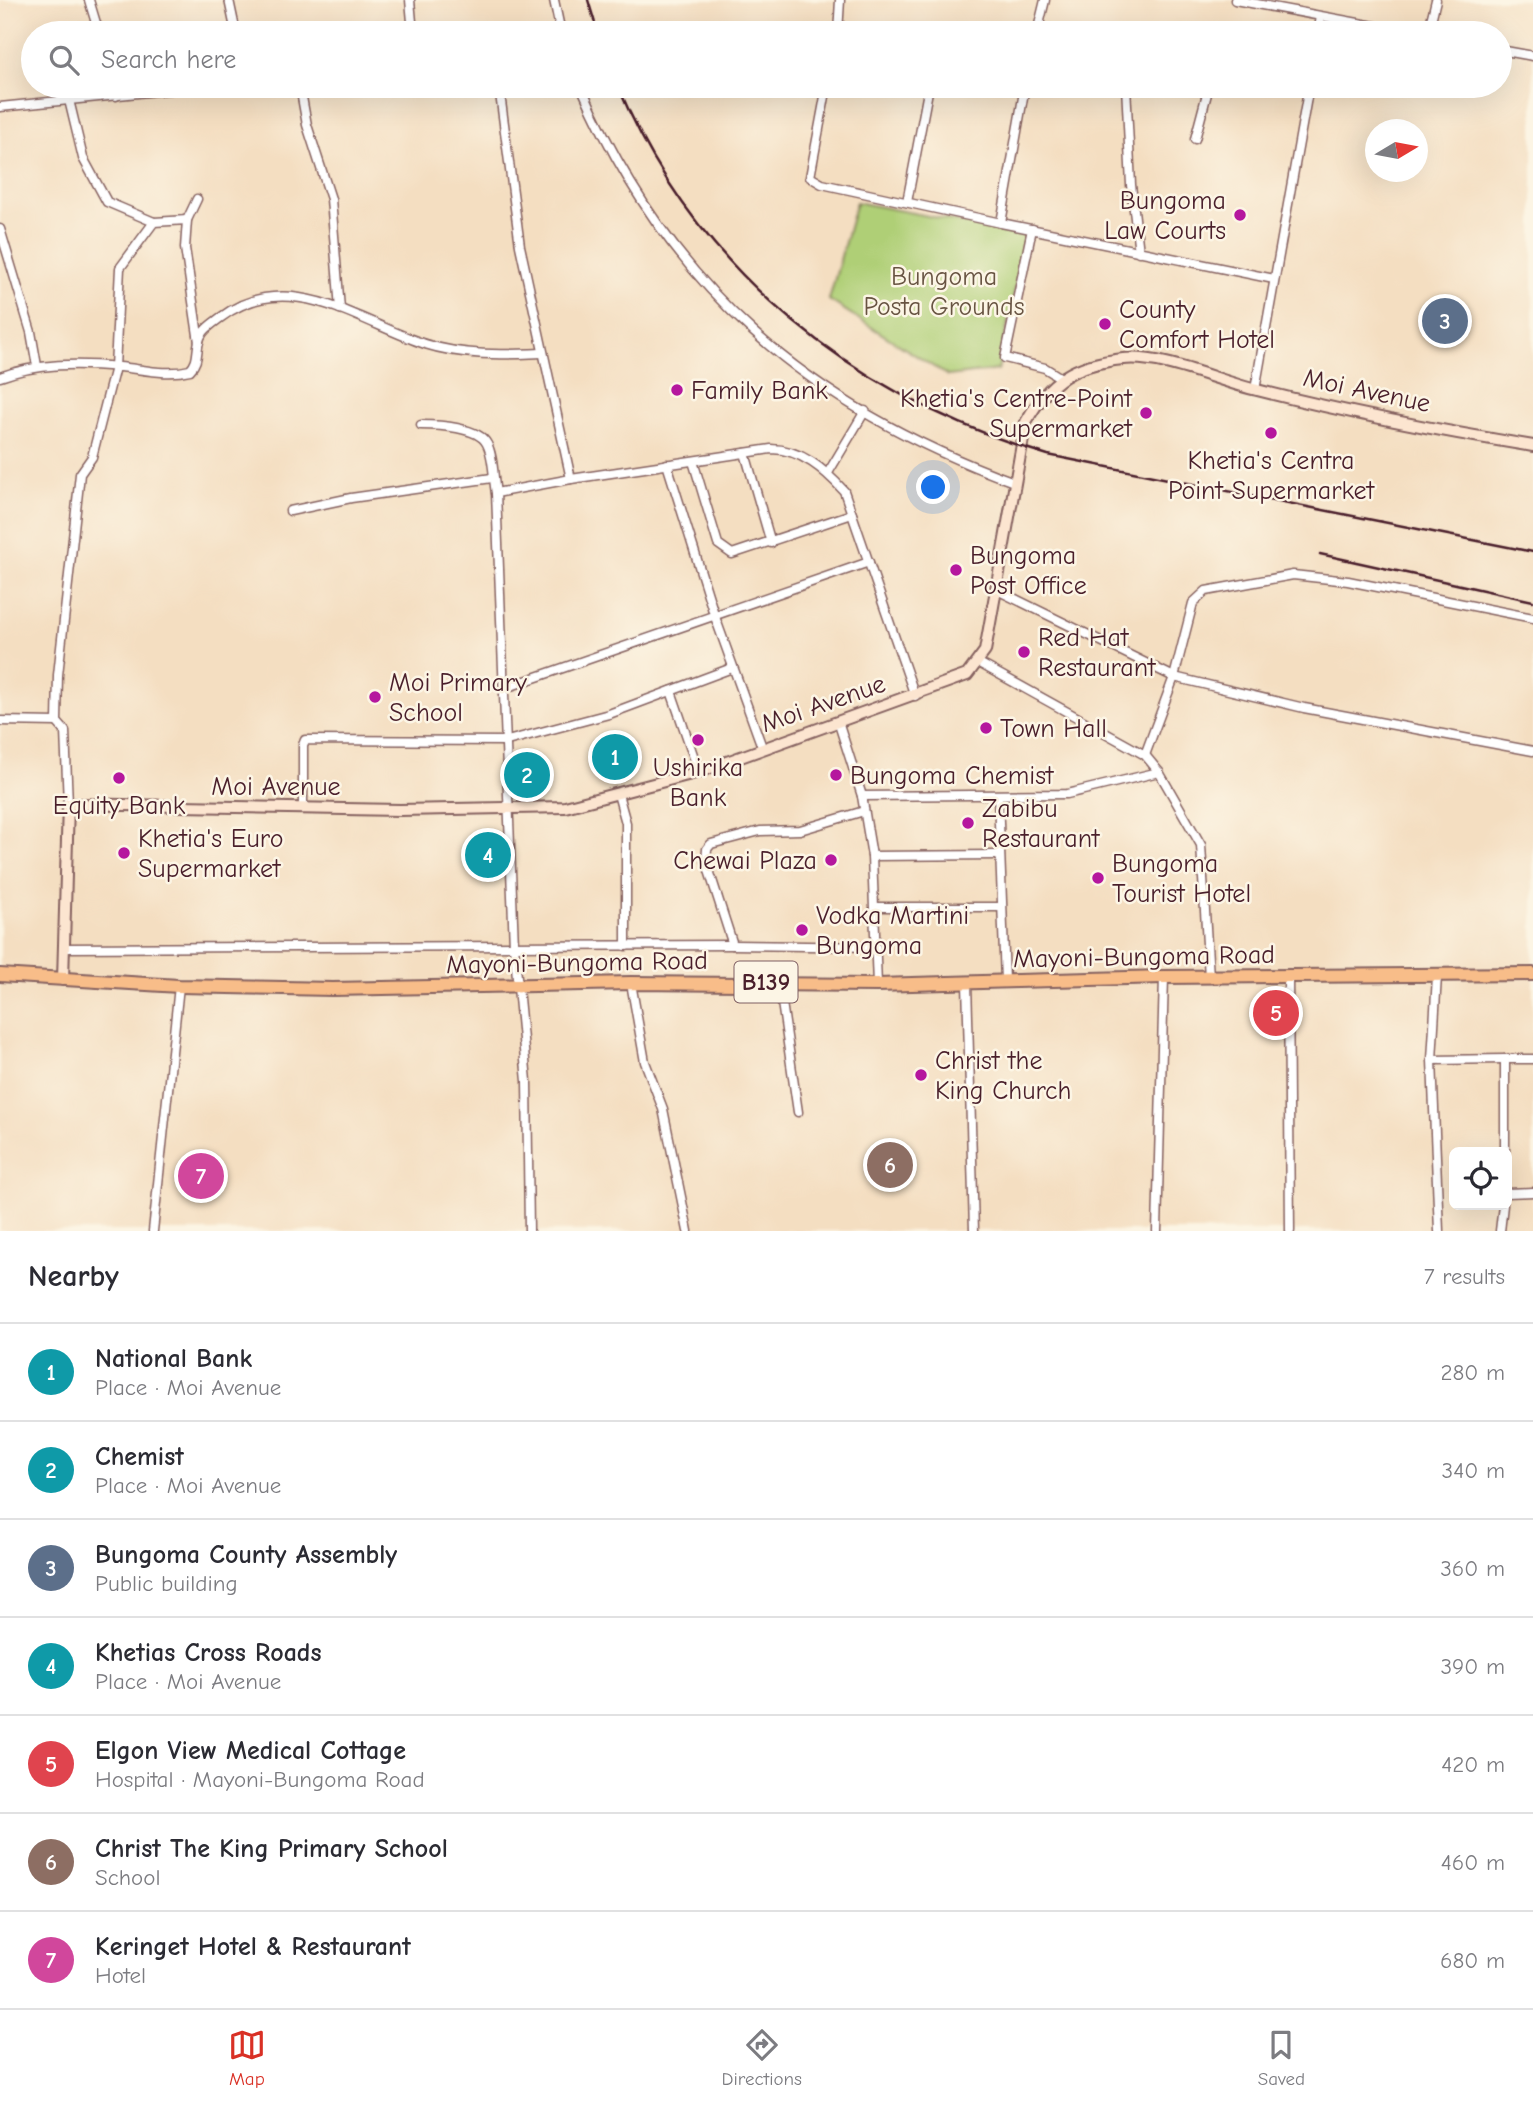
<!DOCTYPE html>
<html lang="en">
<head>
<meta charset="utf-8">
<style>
	:root { --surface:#fff; --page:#f7f7f7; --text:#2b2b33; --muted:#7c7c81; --line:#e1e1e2; --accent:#d93025 }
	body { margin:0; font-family:"Comic Neue",sans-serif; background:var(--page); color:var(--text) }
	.controls { position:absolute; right:21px; bottom:21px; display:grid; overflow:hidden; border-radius:10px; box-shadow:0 7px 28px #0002 }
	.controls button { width:63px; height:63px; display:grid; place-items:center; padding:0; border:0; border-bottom:2px solid var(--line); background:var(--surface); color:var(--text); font:35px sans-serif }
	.compass { position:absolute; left:1365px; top:119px; width:63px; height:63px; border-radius:50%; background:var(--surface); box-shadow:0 7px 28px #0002; rotate:80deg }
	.you { position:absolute; left:934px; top:488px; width:24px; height:24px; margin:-18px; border:5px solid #fff; border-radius:50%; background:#1a73e8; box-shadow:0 0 0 10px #1a73e833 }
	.badge { display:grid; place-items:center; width:46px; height:46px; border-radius:50%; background:var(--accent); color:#fff; font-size:23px; font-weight:700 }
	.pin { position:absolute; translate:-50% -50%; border:4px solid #fff; box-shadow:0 2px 7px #0006 }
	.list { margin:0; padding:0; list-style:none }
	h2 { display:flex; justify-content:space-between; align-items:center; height:91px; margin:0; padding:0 28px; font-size:30px }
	h2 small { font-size:23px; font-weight:400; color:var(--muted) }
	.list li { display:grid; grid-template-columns:46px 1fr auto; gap:21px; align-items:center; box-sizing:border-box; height:98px; padding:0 28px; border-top:2px solid var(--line) }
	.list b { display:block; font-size:26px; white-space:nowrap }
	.list p { margin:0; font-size:23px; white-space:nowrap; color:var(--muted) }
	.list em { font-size:23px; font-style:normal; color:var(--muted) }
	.icon { flex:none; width:38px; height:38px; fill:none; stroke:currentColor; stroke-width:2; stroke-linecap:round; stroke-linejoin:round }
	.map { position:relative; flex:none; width:1533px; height:1231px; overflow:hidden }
	.search { position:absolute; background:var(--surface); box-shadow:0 7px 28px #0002; left:21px; right:21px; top:21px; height:77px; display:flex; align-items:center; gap:18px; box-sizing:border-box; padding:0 24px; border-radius:38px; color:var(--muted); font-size:26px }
	.sheet { height:777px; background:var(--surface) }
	nav { display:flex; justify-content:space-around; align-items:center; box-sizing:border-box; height:98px; border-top:2px solid var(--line); background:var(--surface); font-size:19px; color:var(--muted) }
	nav a { display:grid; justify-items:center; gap:4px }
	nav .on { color:var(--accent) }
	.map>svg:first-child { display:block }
</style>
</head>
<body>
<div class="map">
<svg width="1533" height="1231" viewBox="0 0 1533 1231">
	<rect width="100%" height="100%" fill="#fcf5e5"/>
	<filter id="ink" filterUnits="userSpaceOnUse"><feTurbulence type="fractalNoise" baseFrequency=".0143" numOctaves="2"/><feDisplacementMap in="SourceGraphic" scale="14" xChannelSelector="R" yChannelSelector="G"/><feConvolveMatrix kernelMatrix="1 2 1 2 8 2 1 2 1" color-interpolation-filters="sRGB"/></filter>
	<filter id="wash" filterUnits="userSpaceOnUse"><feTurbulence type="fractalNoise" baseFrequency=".00686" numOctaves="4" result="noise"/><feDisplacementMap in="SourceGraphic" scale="28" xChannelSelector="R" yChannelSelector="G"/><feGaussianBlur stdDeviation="1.57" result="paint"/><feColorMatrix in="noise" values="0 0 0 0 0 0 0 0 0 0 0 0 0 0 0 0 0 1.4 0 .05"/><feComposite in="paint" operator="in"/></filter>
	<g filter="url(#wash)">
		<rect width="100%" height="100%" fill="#f4dec1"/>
		<path fill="#afcf76" stroke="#7c7750" stroke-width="2" d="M 856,202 L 1026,235 L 998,370 L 948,376 L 829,300 Z"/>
	</g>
	<g filter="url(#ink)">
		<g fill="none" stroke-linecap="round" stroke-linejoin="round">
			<defs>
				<g id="street">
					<path d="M 89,0 L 99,33"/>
					<path d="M 229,0 L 236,33"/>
					<path d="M 410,0 L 413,33"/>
					<path d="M 554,0 L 561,33"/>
					<path d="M 1235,0 L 1412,33"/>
					<path d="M 838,33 L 840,0"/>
					<path d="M 1037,33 L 1045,0"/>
					<path d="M 1318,33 L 1321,17"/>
					<path d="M 1428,33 L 1436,0"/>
					<path d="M 1500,50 L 1533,56"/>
					<path d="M 113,86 L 116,96"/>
					<path d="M 300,86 L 307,125 L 331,199 L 340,309"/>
					<path d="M 499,86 L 520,246 L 571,479"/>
					<path d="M 581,86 C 668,288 809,407 1014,482"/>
					<path d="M 827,86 L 810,177 L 822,184 L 1001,223"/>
					<path d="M 1025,86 L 1001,223 L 1274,279"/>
					<path d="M 1126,86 L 1131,185 L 1139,252"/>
					<path d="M 69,100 L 83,158 L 107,202 L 154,222"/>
					<path d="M 0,107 L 207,86"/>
					<path d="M 1195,139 L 1209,86"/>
					<path d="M 197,199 L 187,220 L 185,248 L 199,342"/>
					<path d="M 907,202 L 929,86"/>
					<path d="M 0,229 L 31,332 L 37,366"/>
					<path d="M 1032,229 L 1005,358 L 1045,368 L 1061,378"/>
					<path d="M 0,377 C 38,363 78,363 119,367 C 142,369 166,376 190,370 C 199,361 196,353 199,341 C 201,331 212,324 220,318 C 288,266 359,322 425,344 C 463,356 502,355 542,353"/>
					<path d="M 1255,390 L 1309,86"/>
					<path d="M 421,425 C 438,425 479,427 487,444 C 494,457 493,478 496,493 L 514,946 L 527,1081 L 529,1231"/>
					<path d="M 745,453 L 771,543"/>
					<path d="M 693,461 L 718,544 L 732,554 L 852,514"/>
					<path d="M 667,464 L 714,614 L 762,747"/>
					<path d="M 828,473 L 865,411"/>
					<path d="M 496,493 L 571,479 L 771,449 C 801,449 825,470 844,491 L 915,696"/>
					<path d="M 290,511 L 351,498 L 492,478"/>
					<path d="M 995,589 L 1174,677 L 1304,708 L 1533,751"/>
					<path d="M 979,663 L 1145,755 L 1159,772 L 1201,845 L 1209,977"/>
					<path d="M 505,688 L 869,562"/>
					<path d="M 671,691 L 699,772"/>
					<path d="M 0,721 L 57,722"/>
					<path d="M 838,721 L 862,796 L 872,856 L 877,985"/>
					<path d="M 1145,755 L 1174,677 L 1193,603 L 1206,591 L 1293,575 L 1348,581 L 1533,618"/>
					<path d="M 618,794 L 626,823 L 626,946"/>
					<path d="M 862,796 L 1067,794 L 1159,772"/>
					<path d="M 998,796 L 1005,981"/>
					<path d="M 68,804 L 65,731 L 57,722 L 58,675 L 80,474 L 92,457 L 115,367 L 120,268 L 154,222 L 187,220"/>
					<path d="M 303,809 L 303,745 L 305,740 L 507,741 L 609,714 L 732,668"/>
					<path d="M 872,856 L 999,855"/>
					<path d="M 875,907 L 1000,907"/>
					<path d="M 733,945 L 706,861 L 707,849 L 711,844 L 760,831 L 800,830 L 864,811"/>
					<path d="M 64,948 L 733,945 L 876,947"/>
					<path d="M 1288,976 L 1290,1231"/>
					<path d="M 1437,976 L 1432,1060 L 1439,1231"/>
					<path d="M 779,982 L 798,1112"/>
					<path d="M 631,983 L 645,1062 L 663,1109 L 688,1231"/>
					<path d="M 967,983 L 974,1231"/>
					<path d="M 1432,1060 L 1505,1059"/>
					<path d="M 1505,1152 L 1505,1059 L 1533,1059"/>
					<path d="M 1507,1193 L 1533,1192"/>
					<path d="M 153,1231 L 179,986"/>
					<path d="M 1157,1231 L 1164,977"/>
					<path d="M 1500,1231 L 1503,1205"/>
				</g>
				<path id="secondary" d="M 63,980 L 68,804 L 400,810 L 565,807 L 699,772 L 967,675 L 985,651 L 1026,422 C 1049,380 1074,364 1123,359 C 1164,355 1217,381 1257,390 C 1348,413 1441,431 1533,446"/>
				<path id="primary" d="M 0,975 L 179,986 L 333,989 L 631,983 L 877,985 L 1164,977 L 1533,974"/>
			</defs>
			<use href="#street" stroke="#866260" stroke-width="11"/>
			<use href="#secondary" stroke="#866260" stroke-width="14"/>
			<use href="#primary" stroke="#866260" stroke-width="16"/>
			<use href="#street" stroke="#fff" stroke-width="8"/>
			<use href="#secondary" stroke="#fce5d0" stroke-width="10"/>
			<use href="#primary" stroke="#f8bd89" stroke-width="12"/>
			<g stroke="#4a1f2b" stroke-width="2.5">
				<path d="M 588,0 L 598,33"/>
				<path d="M 618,86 C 696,273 857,398 1048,455 L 1533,552"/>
				<path d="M 1320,554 L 1533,601"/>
			</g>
		</g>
	</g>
	<g fill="#b5179e" stroke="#fcf5e5" stroke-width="2.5">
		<circle cx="1240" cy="215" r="7"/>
		<circle cx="1105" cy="324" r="7"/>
		<circle cx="677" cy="390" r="7"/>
		<circle cx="1146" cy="413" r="7"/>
		<circle cx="1271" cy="433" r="7"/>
		<circle cx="956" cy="570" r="7"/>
		<circle cx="1024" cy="652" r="7"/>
		<circle cx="375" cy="697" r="7"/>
		<circle cx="986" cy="728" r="7"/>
		<circle cx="698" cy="740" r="7"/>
		<circle cx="836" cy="775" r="7"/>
		<circle cx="119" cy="778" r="7"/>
		<circle cx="968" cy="823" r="7"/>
		<circle cx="124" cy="853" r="7"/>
		<circle cx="831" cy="860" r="7"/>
		<circle cx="1098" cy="878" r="7"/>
		<circle cx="802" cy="930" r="7"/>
		<circle cx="921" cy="1075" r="7"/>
	</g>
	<g text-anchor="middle" stroke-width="5" stroke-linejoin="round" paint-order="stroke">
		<rect fill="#fcf5e5" stroke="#7f5f63" stroke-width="2" x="734.5" y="961.5" width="63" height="41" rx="5"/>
		<g font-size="24" font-weight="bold" fill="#4a1f2b">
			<text x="766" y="990">B139</text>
		</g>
		<g font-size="26" fill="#4a1f2b" stroke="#fcf5e5" text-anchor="start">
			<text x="1226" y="209" text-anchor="end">Bungoma<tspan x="1226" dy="30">Law Courts</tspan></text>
			<text x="1119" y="318">County<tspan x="1119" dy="30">Comfort Hotel</tspan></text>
			<text x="691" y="399">Family Bank</text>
			<text x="1132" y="407" text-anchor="end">Khetia's Centre-Point<tspan x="1132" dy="30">Supermarket</tspan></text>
			<text x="1271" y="469" text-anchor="middle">Khetia's Centra<tspan x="1271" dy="30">Point Supermarket</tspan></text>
			<text x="970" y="564">Bungoma<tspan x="970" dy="30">Post Office</tspan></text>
			<text x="1038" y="646">Red Hat<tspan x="1038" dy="30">Restaurant</tspan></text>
			<text x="389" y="691">Moi Primary<tspan x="389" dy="30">School</tspan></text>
			<text x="1000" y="737">Town Hall</text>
			<text x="698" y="776" text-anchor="middle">Ushirika<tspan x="698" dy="30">Bank</tspan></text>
			<text x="850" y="784">Bungoma Chemist</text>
			<text x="119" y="814" text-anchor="middle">Equity Bank</text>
			<text x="982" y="817">Zabibu<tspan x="982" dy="30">Restaurant</tspan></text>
			<text x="138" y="847">Khetia's Euro<tspan x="138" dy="30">Supermarket</tspan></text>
			<text x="817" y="869" text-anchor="end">Chewai Plaza</text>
			<text x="1112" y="872">Bungoma<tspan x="1112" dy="30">Tourist Hotel</tspan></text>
			<text x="816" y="924">Vodka Martini<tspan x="816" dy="30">Bungoma</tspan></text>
			<text x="935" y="1069">Christ the<tspan x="935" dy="30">King Church</tspan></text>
		</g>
		<g font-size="26" fill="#685442" stroke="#fcf5e5">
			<text x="944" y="285">Bungoma<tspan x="944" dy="30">Posta Grounds</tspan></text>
		</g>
		<g font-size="26" fill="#4a1f2b" stroke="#fcf5e5">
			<text transform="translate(1367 390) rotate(12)" y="9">Moi Avenue</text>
			<text transform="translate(823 703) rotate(-19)" y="9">Moi Avenue</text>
			<text x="276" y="795">Moi Avenue</text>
			<text transform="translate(1144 956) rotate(-1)" y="9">Mayoni-Bungoma Road</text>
			<text transform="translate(577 962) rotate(-1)" y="9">Mayoni-Bungoma Road</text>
		</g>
	</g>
</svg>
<div class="controls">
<button><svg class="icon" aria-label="locate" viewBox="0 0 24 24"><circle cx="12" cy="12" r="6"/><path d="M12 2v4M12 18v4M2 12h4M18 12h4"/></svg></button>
</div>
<svg class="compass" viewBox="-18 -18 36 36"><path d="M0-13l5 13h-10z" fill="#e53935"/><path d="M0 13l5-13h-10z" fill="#7c7c81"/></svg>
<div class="you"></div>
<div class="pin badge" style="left:615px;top:757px;background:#0f9aa8">1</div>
<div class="pin badge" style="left:527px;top:775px;background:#0f9aa8">2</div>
<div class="pin badge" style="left:1445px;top:321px;background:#5c6f8a">3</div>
<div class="pin badge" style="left:488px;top:855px;background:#0f9aa8">4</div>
<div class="pin badge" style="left:1276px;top:1013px;background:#e0444e">5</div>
<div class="pin badge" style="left:890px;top:1165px;background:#8d6e63">6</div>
<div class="pin badge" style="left:201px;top:1176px;background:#d1479c">7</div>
<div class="search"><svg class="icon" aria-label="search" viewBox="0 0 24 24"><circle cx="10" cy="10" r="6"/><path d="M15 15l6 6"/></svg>Search here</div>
</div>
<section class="sheet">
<h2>Nearby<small>7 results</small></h2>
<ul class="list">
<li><span class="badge" style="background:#0f9aa8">1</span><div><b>National Bank</b><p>Place · Moi Avenue</p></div><em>280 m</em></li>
<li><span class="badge" style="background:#0f9aa8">2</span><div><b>Chemist</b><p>Place · Moi Avenue</p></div><em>340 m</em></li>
<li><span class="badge" style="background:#5c6f8a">3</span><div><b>Bungoma County Assembly</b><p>Public building</p></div><em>360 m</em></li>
<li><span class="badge" style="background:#0f9aa8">4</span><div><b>Khetias Cross Roads</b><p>Place · Moi Avenue</p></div><em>390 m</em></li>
<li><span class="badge" style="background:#e0444e">5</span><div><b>Elgon View Medical Cottage</b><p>Hospital · Mayoni-Bungoma Road</p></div><em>420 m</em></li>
<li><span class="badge" style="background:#8d6e63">6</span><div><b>Christ The King Primary School</b><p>School</p></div><em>460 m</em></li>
<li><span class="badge" style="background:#d1479c">7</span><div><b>Keringet Hotel &amp; Restaurant</b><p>Hotel</p></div><em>680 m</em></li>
</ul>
</section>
<nav>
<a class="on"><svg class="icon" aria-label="map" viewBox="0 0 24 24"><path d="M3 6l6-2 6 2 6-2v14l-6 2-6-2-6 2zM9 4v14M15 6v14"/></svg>Map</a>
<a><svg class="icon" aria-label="directions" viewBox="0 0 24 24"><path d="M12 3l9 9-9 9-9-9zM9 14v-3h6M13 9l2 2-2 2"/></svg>Directions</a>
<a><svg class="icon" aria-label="saved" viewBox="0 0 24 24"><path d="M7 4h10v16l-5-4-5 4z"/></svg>Saved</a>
</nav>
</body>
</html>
